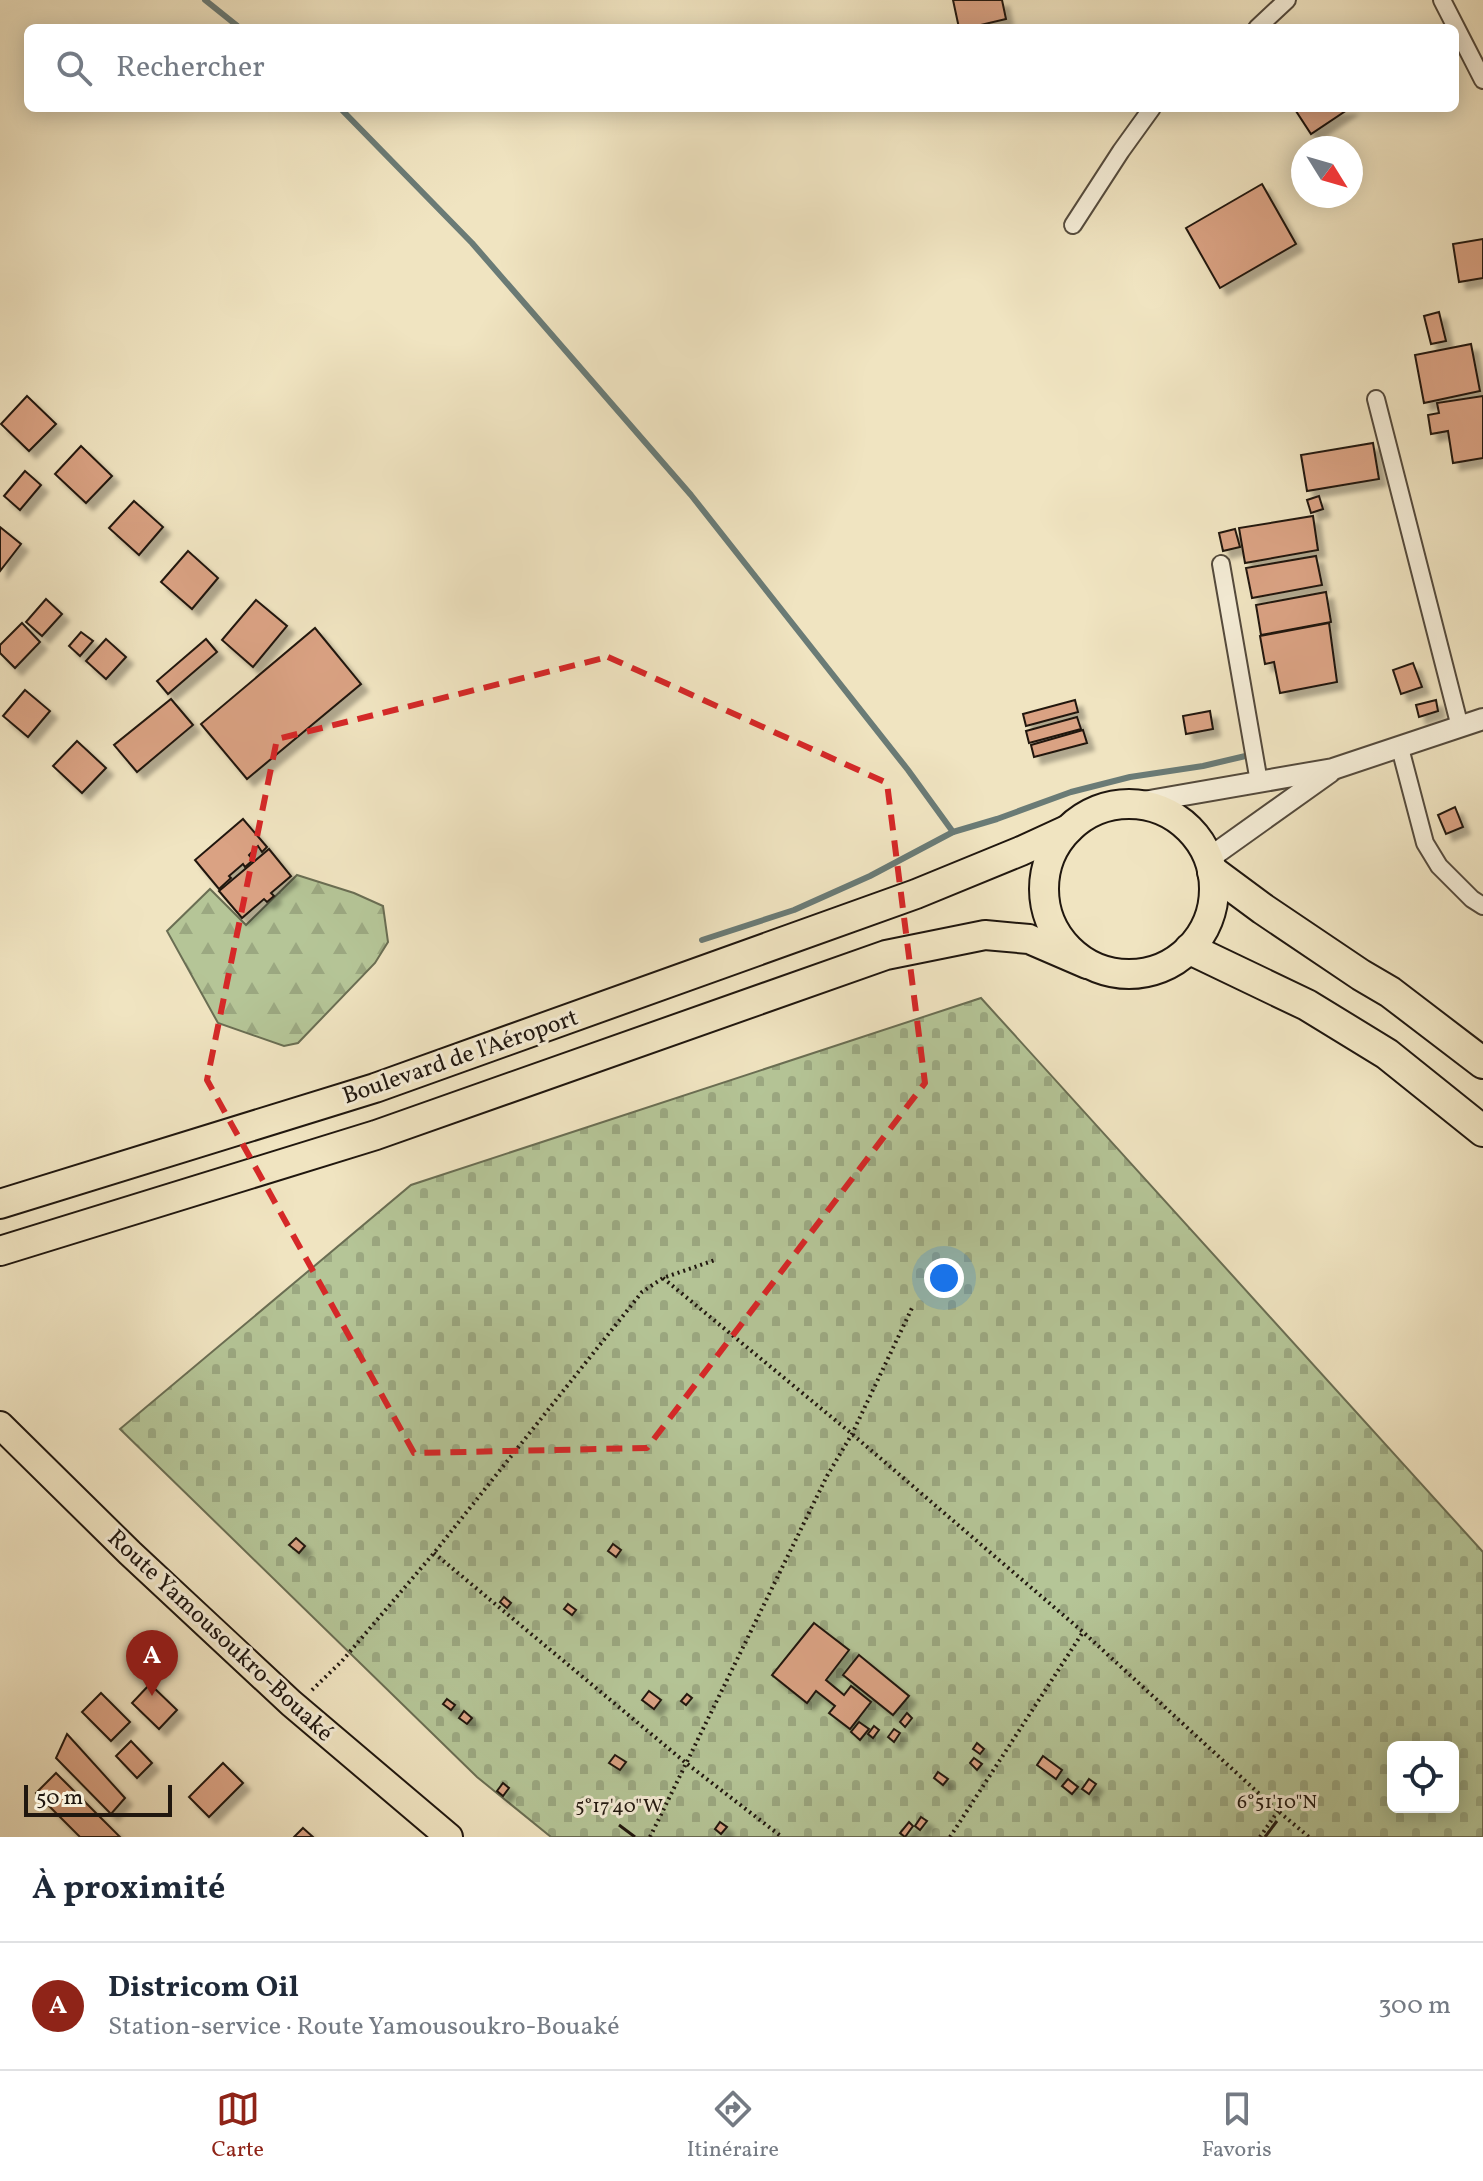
<!DOCTYPE html>
<html lang="fr">
<head>
<meta charset="utf-8">
<style>
	:root { --surface:#fff; --page:#f2f2f3; --text:#1f2937; --muted:#747a83; --line:#e0e1e3; --accent:#8f2418 }
	body { margin:0; font-family:Vollkorn,serif; background:var(--page); color:var(--text) }
	.controls { position:absolute; right:24px; bottom:24px; display:grid; overflow:hidden; border-radius:12px; box-shadow:0 4px 20px #0003 }
	.controls button { width:72px; height:72px; display:grid; place-items:center; padding:0; border:0; border-bottom:2px solid var(--line); background:var(--surface); color:var(--text); font:40px sans-serif }
	.compass { position:absolute; left:1291px; top:136px; width:72px; height:72px; border-radius:50%; background:var(--surface); box-shadow:0 4px 20px #0003; rotate:127deg }
	.scale { position:absolute; left:24px; bottom:20px; width:148px; box-sizing:border-box; padding-left:8px; border:4px solid #20170f; border-top:0; font-size:22px; line-height:28px; white-space:nowrap; color:#20170f; -webkit-text-stroke:6px #f5edd7; paint-order:stroke }
	.you { position:absolute; left:944px; top:1278px; width:28px; height:28px; margin:-20px; border:6px solid #fff; border-radius:50%; background:#1a73e8; box-shadow:0 0 0 12px #1a73e833 }
	.badge { display:grid; place-items:center; width:52px; height:52px; border-radius:50%; background:var(--accent); color:#fff; font-size:26px; font-weight:700 }
	.pin { position:absolute; translate:-50% -66px; filter:drop-shadow(0 2px 4px #0008) }
	.pin::after { content:''; position:absolute; top:42px; width:28px; height:24px; background:inherit; clip-path:polygon(0 0,100% 0,50% 100%) }
	.list { margin:0; padding:0; list-style:none }
	h2 { display:flex; justify-content:space-between; align-items:center; height:104px; margin:0; padding:0 32px; font-size:34px }
	h2 small { font-size:26px; font-weight:400; color:var(--muted) }
	.list li { display:grid; grid-template-columns:52px 1fr auto; gap:24px; align-items:center; box-sizing:border-box; height:128px; padding:0 32px; border-top:2px solid var(--line) }
	.list b { display:block; font-size:30px; white-space:nowrap }
	.list p { margin:0; font-size:26px; white-space:nowrap; color:var(--muted) }
	.list em { font-size:26px; font-style:normal; color:var(--muted) }
	.icon { flex:none; width:44px; height:44px; fill:none; stroke:currentColor; stroke-width:2; stroke-linecap:round; stroke-linejoin:round }
	.map { position:relative; flex:none; width:1483px; height:1837px; overflow:hidden }
	.search { position:absolute; background:var(--surface); box-shadow:0 4px 20px #0003; left:24px; right:24px; top:24px; height:88px; display:flex; align-items:center; gap:20px; box-sizing:border-box; padding:0 28px; border-radius:12px; color:var(--muted); font-size:30px }
	.sheet { height:232px; background:var(--surface) }
	nav { display:flex; justify-content:space-around; align-items:center; box-sizing:border-box; height:112px; border-top:2px solid var(--line); background:var(--surface); font-size:22px; color:var(--muted) }
	nav a { display:grid; justify-items:center; gap:4px }
	nav .on { color:var(--accent) }
	.map>svg:first-child { display:block }
</style>
</head>
<body>
<div class="map">
<svg width="1483" height="1837" viewBox="0 0 1483 1837">
	<defs>
		<pattern id="forest-firs" width="22" height="20" patternUnits="userSpaceOnUse" patternTransform="scale(2)"><rect width="22" height="20" fill="#b5c597"/><path d="M5 1l3.5 6h-7zM16 11l3.5 6h-7z" fill="#9ba881"/></pattern>
		<pattern id="cemetery-stones" width="16" height="16" patternUnits="userSpaceOnUse" patternTransform="scale(2)"><rect width="16" height="16" fill="#b5c597"/><path d="M2 7V4a2 2 0 0 1 4 0v3zM10 15v-3a2 2 0 0 1 4 0v3z" fill="#9ba881"/></pattern>
		<filter id="shadow"><feDropShadow dx="7" dy="7" stdDeviation="2" flood-color="#0004"/></filter>
	</defs>
	<rect width="100%" height="100%" fill="#f0e4c1"/>
	<filter id="stains"><feTurbulence type="fractalNoise" baseFrequency=".0025" numOctaves="4"/><feColorMatrix values="0 0 0 0 .2 0 0 0 0 .09 0 0 0 0 .02 0 0 0 .5 -.17"/></filter>
	<radialGradient id="worn" r=".72"><stop offset=".6" stop-color="#630" stop-opacity="0"/><stop offset="1" stop-color="#630" stop-opacity=".3"/></radialGradient>
	<path fill="url(#forest-firs)" stroke="#6a6e53" stroke-width="2" d="M 297,875 L 354,893 L 383,906 L 388,942 L 375,963 L 298,1043 L 284,1046 L 218,1023 L 167,931 L 210,889 L 246,925 Z"/>
	<path fill="url(#cemetery-stones)" stroke="#6a6e53" stroke-width="2" fill-rule="evenodd" d="M 981,998 L 1483,1552 L 1483,1837 L 551,1837 L 477,1777 L 120,1429 L 411,1185 ZM 1393,1747 L 1453,1747 L 1453,1807 L 1393,1807 Z"/>
	<g fill="none" stroke-linecap="round" stroke-linejoin="round">
		<g stroke="#6a7b76" stroke-width="6">
			<path d="M 205,0 L 240,28"/>
			<path d="M 340,108 L 472,243 L 691,495 L 908,770 L 953,832"/>
			<path d="M 702,940 L 794,910 L 870,876 L 953,832 L 997,819 L 1071,792 L 1130,777 L 1203,766 L 1254,754"/>
		</g>
	</g>
	<g fill="#daa283" stroke="#20170f" stroke-width="2" filter="url(#shadow)">
		<path d="M 953,0 L 1002,0 L 1006,19 L 968,28 L 959,28 Z"/>
		<path d="M 1294,108 L 1350,108 L 1311,134 Z"/>
		<path d="M 1262,184 L 1296,244 L 1220,288 L 1186,228 Z"/>
		<path d="M 1483,239 L 1483,278 L 1459,282 L 1453,244 Z"/>
		<path d="M 1439,312 L 1446,341 L 1431,344 L 1424,316 Z"/>
		<path d="M 1471,344 L 1480,391 L 1424,403 L 1415,355 Z"/>
		<path d="M 27,396 L 56,424 L 29,451 L 1,424 Z"/>
		<path d="M 1483,396 L 1483,458 L 1453,463 L 1448,431 L 1431,434 L 1428,415 L 1439,413 L 1437,403 Z"/>
		<path d="M 1373,443 L 1379,479 L 1307,491 L 1301,455 Z"/>
		<path d="M 81,446 L 112,476 L 86,503 L 55,474 Z"/>
		<path d="M 25,471 L 41,485 L 20,510 L 4,496 Z"/>
		<path d="M 1319,496 L 1323,509 L 1311,513 L 1307,500 Z"/>
		<path d="M 134,501 L 163,527 L 139,555 L 109,528 Z"/>
		<path d="M 1313,516 L 1318,550 L 1245,563 L 1239,528 Z"/>
		<path d="M 0,527 L 21,544 L 0,571 Z"/>
		<path d="M 1235,529 L 1240,547 L 1223,551 L 1219,533 Z"/>
		<path d="M 188,551 L 218,578 L 192,609 L 161,582 Z"/>
		<path d="M 1316,556 L 1322,585 L 1252,598 L 1246,568 Z"/>
		<path d="M 1326,592 L 1331,622 L 1261,635 L 1256,605 Z"/>
		<path d="M 46,599 L 62,614 L 42,636 L 26,622 Z"/>
		<path d="M 256,600 L 287,626 L 253,667 L 222,640 Z"/>
		<path d="M 22,623 L 40,642 L 15,668 L 0,653 L 0,645 Z"/>
		<path d="M 1329,623 L 1337,682 L 1280,693 L 1274,662 L 1265,664 L 1260,636 Z"/>
		<path d="M 315,628 L 361,684 L 247,779 L 201,724 Z"/>
		<path d="M 81,632 L 93,641 L 80,656 L 69,646 Z"/>
		<path d="M 106,639 L 126,657 L 106,679 L 86,661 Z"/>
		<path d="M 206,639 L 217,652 L 168,694 L 157,681 Z"/>
		<path d="M 1413,663 L 1422,687 L 1401,694 L 1393,670 Z"/>
		<path d="M 25,690 L 50,711 L 28,737 L 3,716 Z"/>
		<path d="M 171,699 L 193,725 L 137,772 L 114,745 Z"/>
		<path d="M 1075,700 L 1078,712 L 1026,726 L 1023,714 Z"/>
		<path d="M 1436,700 L 1438,711 L 1419,717 L 1416,705 Z"/>
		<path d="M 1210,711 L 1213,729 L 1186,734 L 1183,716 Z"/>
		<path d="M 1077,717 L 1081,729 L 1029,743 L 1026,731 Z"/>
		<path d="M 1083,730 L 1087,743 L 1034,757 L 1031,745 Z"/>
		<path d="M 77,741 L 106,768 L 82,793 L 53,766 Z"/>
		<path d="M 1455,807 L 1463,827 L 1446,834 L 1438,815 Z"/>
		<path d="M 243,819 L 267,847 L 262,852 L 258,846 L 249,855 L 253,860 L 245,867 L 243,864 L 229,876 L 231,878 L 219,889 L 195,860 Z"/>
		<path d="M 269,849 L 291,876 L 271,893 L 274,896 L 267,902 L 264,899 L 242,918 L 219,891 Z"/>
		<path d="M 296,1538 L 305,1546 L 299,1553 L 289,1545 Z"/>
		<path d="M 613,1544 L 621,1550 L 616,1557 L 608,1551 Z"/>
		<path d="M 504,1597 L 511,1603 L 507,1608 L 500,1602 Z"/>
		<path d="M 568,1604 L 576,1610 L 572,1615 L 564,1609 Z"/>
		<path d="M 814,1623 L 849,1650 L 826,1680 L 844,1695 L 851,1686 L 871,1702 L 850,1729 L 829,1713 L 835,1706 L 816,1691 L 807,1703 L 772,1675 Z"/>
		<path d="M 859,1655 L 909,1696 L 893,1715 L 843,1675 Z"/>
		<path d="M 150,1684 L 177,1710 L 159,1729 L 132,1703 Z"/>
		<path d="M 649,1691 L 661,1700 L 654,1709 L 642,1700 Z"/>
		<path d="M 101,1693 L 130,1722 L 111,1741 L 82,1712 Z"/>
		<path d="M 687,1694 L 692,1698 L 686,1705 L 681,1701 Z"/>
		<path d="M 447,1699 L 455,1705 L 451,1710 L 443,1704 Z"/>
		<path d="M 464,1711 L 472,1718 L 467,1724 L 459,1718 Z"/>
		<path d="M 907,1713 L 912,1718 L 905,1727 L 900,1722 Z"/>
		<path d="M 859,1722 L 869,1729 L 860,1740 L 851,1732 Z"/>
		<path d="M 874,1726 L 879,1730 L 873,1738 L 868,1734 Z"/>
		<path d="M 894,1729 L 900,1733 L 894,1742 L 888,1737 Z"/>
		<path d="M 67,1734 L 125,1798 L 111,1814 L 56,1758 Z"/>
		<path d="M 131,1741 L 152,1763 L 137,1778 L 116,1756 Z"/>
		<path d="M 977,1743 L 984,1749 L 980,1754 L 973,1749 Z"/>
		<path d="M 615,1755 L 626,1762 L 620,1770 L 609,1763 Z"/>
		<path d="M 1043,1756 L 1062,1770 L 1056,1779 L 1037,1765 Z"/>
		<path d="M 974,1758 L 982,1764 L 977,1770 L 970,1763 Z"/>
		<path d="M 223,1763 L 243,1783 L 209,1817 L 189,1797 Z"/>
		<path d="M 938,1772 L 948,1779 L 943,1785 L 934,1778 Z"/>
		<path d="M 56,1773 L 120,1837 L 80,1837 L 36,1793 Z"/>
		<path d="M 1068,1779 L 1078,1787 L 1072,1794 L 1062,1786 Z"/>
		<path d="M 1089,1779 L 1096,1784 L 1089,1794 L 1082,1789 Z"/>
		<path d="M 503,1783 L 509,1788 L 503,1796 L 497,1791 Z"/>
		<path d="M 921,1817 L 927,1821 L 920,1830 L 915,1826 Z"/>
		<path d="M 720,1822 L 727,1827 L 721,1834 L 715,1829 Z"/>
		<path d="M 909,1822 L 913,1826 L 905,1837 L 900,1833 Z"/>
		<path d="M 303,1828 L 313,1837 L 294,1837 Z"/>
	</g>
	<g fill="none" stroke-linecap="round" stroke-linejoin="round">
		<defs>
			<g id="minor">
				<path d="M 1442,0 L 1483,80"/>
				<path d="M 1257,28 L 1287,0"/>
				<path d="M 1073,225 L 1121,151 L 1152,108"/>
				<path d="M 1376,399 L 1460,727"/>
				<path d="M 1221,564 L 1259,782"/>
				<path d="M 1400,748 L 1425,843 L 1439,866 L 1472,899 L 1483,906"/>
			</g>
			<g id="tertiary">
				<path d="M 1132,804 L 1333,769 L 1483,719"/>
				<path d="M 1208,859 L 1330,772"/>
			</g>
			<path id="primary" d="M 0,1425 L 130,1553 L 291,1703 L 449,1837"/>
			<g id="trunk">
				<circle cx="1129" cy="889" r="85"/>
				<path d="M 0,1204 L 375,1088 L 916,894 L 1021,851 L 1069,829"/>
				<path d="M 0,1251 L 376,1135 L 886,955 L 985,935 L 1029,939 L 1087,964"/>
			</g>
			<g id="motorway">
				<path d="M 1213,872 L 1263,909 L 1361,975 L 1390,992 L 1483,1063"/>
				<path d="M 1190,949 L 1307,1005 L 1387,1054 L 1483,1131"/>
			</g>
		</defs>
		<use href="#minor" stroke="#544a3c" stroke-width="20"/>
		<use href="#tertiary" stroke="#544a3c" stroke-width="24"/>
		<use href="#primary" stroke="#20170f" stroke-width="30"/>
		<use href="#trunk" stroke="#20170f" stroke-width="32"/>
		<use href="#motorway" stroke="#20170f" stroke-width="34"/>
		<g stroke="#20170f" stroke-width="4" stroke-dasharray="2 4" stroke-linecap="butt">
			<path d="M 663,1278 L 852,1434 L 1083,1632 L 1278,1811 L 1309,1837"/>
			<path d="M 434,1553 L 686,1763 L 782,1837"/>
			<path d="M 312,1690 L 342,1661 L 434,1553 L 642,1292 L 663,1278 L 715,1260"/>
			<path d="M 650,1837 L 827,1476 L 852,1434 L 912,1308"/>
			<path d="M 950,1837 L 1083,1632"/>
			<path d="M 1260,1837 L 1278,1811"/>
		</g>
		<use href="#minor" stroke="#f5edd7" stroke-width="16"/>
		<use href="#tertiary" stroke="#f5edd7" stroke-width="20"/>
		<use href="#primary" stroke="#f0e4c1" stroke-width="26"/>
		<use href="#trunk" stroke="#f0e4c1" stroke-width="28"/>
		<use href="#motorway" stroke="#f0e4c1" stroke-width="30"/>
	</g>
	<path fill="none" stroke="#d62828" stroke-width="6" stroke-dasharray="16 10" stroke-linejoin="round" d="M 608,657 L 887,783 L 925,1083 L 647,1448 L 414,1453 L 207,1080 L 277,739 Z"/>
	<path fill="none" stroke="#20170f" stroke-width="3" d="M 619,1825 L 635,1837M 1265,1837 L 1277,1821"/>
	<g text-anchor="middle" stroke-width="6" stroke-linejoin="round" paint-order="stroke">
		<g font-size="24" fill="#20170f" stroke="#f5edd7">
			<text transform="translate(460 1056) rotate(-19)" y="8">Boulevard de l'Aéroport</text>
			<text transform="translate(221 1635) rotate(43)" y="8">Route Yamousoukro-Bouaké</text>
		</g>
	</g>
	<g font-size="20" text-anchor="middle" fill="#20170f" stroke="#f5edd7" stroke-width="6" stroke-linejoin="round" paint-order="stroke">
		<text x="1277" y="1808">6°51'10"N</text>
		<text x="619" y="1812">5°17'40"W</text>
	</g>
	<rect width="100%" height="100%" filter="url(#stains)"/>
	<rect width="100%" height="100%" fill="url(#worn)"/>
</svg>
<div class="controls">
<button><svg class="icon" aria-label="locate" viewBox="0 0 24 24"><circle cx="12" cy="12" r="6"/><path d="M12 2v4M12 18v4M2 12h4M18 12h4"/></svg></button>
</div>
<svg class="compass" viewBox="-18 -18 36 36"><path d="M0-13l5 13h-10z" fill="#e53935"/><path d="M0 13l5-13h-10z" fill="#747a83"/></svg>
<div class="scale">50 m</div>
<div class="you"></div>
<div class="pin badge" style="left:152px;top:1696px">A</div>
<div class="search"><svg class="icon" aria-label="search" viewBox="0 0 24 24"><circle cx="10" cy="10" r="6"/><path d="M15 15l6 6"/></svg>Rechercher</div>
</div>
<section class="sheet">
<h2>À proximité<small></small></h2>
<ul class="list">
<li><span class="badge">A</span><div><b>Districom Oil</b><p>Station-service · Route Yamousoukro-Bouaké</p></div><em>300 m</em></li>
</ul>
</section>
<nav>
<a class="on"><svg class="icon" aria-label="map" viewBox="0 0 24 24"><path d="M3 6l6-2 6 2 6-2v14l-6 2-6-2-6 2zM9 4v14M15 6v14"/></svg>Carte</a>
<a><svg class="icon" aria-label="directions" viewBox="0 0 24 24"><path d="M12 3l9 9-9 9-9-9zM9 14v-3h6M13 9l2 2-2 2"/></svg>Itinéraire</a>
<a><svg class="icon" aria-label="saved" viewBox="0 0 24 24"><path d="M7 4h10v16l-5-4-5 4z"/></svg>Favoris</a>
</nav>
</body>
</html>
